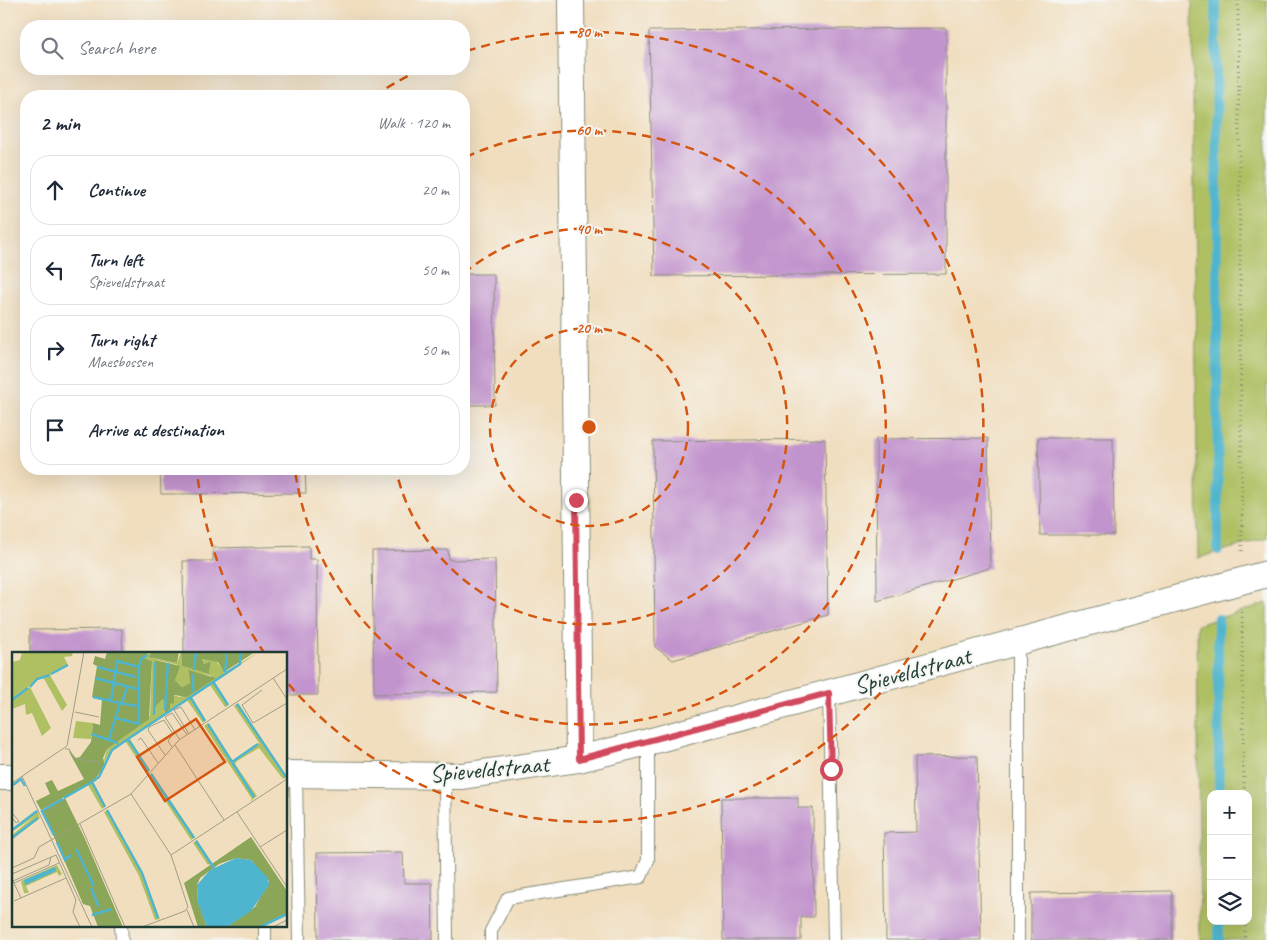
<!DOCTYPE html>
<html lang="en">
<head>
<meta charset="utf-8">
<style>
	:root { --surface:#fff; --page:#f6f6f7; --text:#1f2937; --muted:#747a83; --line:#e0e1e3 }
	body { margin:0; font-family:Caveat,sans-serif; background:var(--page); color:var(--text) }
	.controls { position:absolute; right:15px; bottom:15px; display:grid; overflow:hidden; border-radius:10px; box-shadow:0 5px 20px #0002 }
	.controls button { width:45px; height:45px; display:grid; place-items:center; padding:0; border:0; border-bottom:1px solid var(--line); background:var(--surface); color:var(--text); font:25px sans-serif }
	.stop { position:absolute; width:15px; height:15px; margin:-11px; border:4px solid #d1495b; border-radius:50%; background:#fff }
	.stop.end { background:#d1495b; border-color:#fff; box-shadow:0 1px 5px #0008 }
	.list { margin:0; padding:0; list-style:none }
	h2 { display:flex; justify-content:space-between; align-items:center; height:65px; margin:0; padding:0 20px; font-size:21px }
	h2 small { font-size:16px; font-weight:400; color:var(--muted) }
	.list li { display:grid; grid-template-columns:32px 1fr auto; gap:15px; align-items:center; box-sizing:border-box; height:70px; margin:0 10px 10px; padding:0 10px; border:1px solid var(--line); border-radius:20px }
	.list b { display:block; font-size:19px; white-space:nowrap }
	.list p { margin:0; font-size:16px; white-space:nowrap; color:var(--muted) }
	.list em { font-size:16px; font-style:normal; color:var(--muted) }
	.icon { flex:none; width:28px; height:28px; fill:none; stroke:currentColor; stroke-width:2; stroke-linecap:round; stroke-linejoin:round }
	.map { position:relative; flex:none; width:1267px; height:940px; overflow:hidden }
	.search { position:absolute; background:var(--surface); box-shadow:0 5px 20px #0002; left:20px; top:20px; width:450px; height:55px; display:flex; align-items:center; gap:12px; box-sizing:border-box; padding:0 18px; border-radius:20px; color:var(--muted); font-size:19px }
	.panel { position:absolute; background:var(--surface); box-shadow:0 5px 20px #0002; left:20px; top:90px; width:450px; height:385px; border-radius:20px }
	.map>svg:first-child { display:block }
</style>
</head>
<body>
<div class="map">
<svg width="1267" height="940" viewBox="0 0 1267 940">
	<rect width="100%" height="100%" fill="#f6f6f2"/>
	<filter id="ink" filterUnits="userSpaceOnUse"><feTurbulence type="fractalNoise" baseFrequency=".02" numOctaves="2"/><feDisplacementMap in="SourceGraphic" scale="10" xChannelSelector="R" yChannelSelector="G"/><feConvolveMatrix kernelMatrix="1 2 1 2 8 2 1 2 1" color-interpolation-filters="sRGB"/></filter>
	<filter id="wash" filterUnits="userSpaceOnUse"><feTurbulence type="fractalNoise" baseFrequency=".0096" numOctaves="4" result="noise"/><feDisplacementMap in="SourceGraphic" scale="20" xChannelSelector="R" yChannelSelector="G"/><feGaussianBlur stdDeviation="1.12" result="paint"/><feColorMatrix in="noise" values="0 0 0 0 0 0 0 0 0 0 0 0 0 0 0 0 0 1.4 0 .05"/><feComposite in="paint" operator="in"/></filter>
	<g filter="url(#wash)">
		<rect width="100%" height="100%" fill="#f1debf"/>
		<g fill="#afc063" stroke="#677e4c" fill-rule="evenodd">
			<path d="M 1192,0 L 1267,0 L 1267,538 L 1198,558 Z"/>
			<path d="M 1267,603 L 1267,940 L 1200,940 L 1197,625 ZM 1211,794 L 1248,794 L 1248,921 L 1211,921 Z"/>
		</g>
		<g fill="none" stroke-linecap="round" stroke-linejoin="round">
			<g stroke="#4fb5ce" stroke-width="10">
				<path d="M 1216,0 L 1218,550"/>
				<path d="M 1218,619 L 1219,794"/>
				<path d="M 1219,921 L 1219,940"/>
			</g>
		</g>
		<g id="blocks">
			<g fill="#c294cd">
				<path d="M 946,28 L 946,274 L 654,276 L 649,31 Z"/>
				<path d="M 464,274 L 494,274 L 495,405 L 464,405 Z"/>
				<path d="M 988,438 L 990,568 L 877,601 L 876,439 Z"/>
				<path d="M 1038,438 L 1113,438 L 1114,535 L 1040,535 Z"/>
				<path d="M 825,439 L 828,615 L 673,660 L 655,647 L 653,441 Z"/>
				<path d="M 160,469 L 305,469 L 306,493 L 161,494 Z"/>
				<path d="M 309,546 L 309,559 L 317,559 L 318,695 L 286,695 L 286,654 L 184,654 L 183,561 L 213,561 L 213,548 Z"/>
				<path d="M 448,550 L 449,560 L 495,559 L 497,692 L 374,694 L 372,551 Z"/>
				<path d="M 122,629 L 123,654 L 30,654 L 30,630 Z"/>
				<path d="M 977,756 L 981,940 L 886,940 L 884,833 L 916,832 L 915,757 Z"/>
				<path d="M 721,798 L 798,798 L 798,808 L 813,808 L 814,917 L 801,917 L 801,940 L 723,940 Z"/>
				<path d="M 403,852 L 404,883 L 432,883 L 433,940 L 318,940 L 317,853 Z"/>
				<path d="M 1172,891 L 1172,940 L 1031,940 L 1031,893 Z"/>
			</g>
		</g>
	</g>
	<g filter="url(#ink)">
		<use href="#blocks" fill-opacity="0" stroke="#888e7a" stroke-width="1"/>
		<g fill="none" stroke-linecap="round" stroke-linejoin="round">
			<defs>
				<g id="service">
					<path d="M 829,693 L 834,940"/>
					<path d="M 296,774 L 299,940"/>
					<path d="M 445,775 L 447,940"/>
					<path d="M 121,926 L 122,940"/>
					<path d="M 265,926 L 265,940"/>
					<path d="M 491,940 L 491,931 L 508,898 L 641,877 L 648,860 L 648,742"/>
					<path d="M 1018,940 L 1018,641"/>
				</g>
				<g id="minor">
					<path d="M 571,0 L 579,759"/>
					<path d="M 286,774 L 462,776 L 579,759 L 648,742 L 1267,574"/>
					<path d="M 0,777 L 14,777"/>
				</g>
			</defs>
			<use href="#service" stroke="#888e7a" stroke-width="14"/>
			<use href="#minor" stroke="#888e7a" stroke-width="28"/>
			<g stroke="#888e7a" stroke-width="3" stroke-dasharray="1 4" stroke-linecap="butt">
				<path d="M 1238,0 L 1242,551"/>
				<path d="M 1242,612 L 1244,794"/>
				<path d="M 1245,921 L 1245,940"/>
			</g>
			<use href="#service" stroke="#fff" stroke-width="12"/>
			<use href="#minor" stroke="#fff" stroke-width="26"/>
		</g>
	</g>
	<g fill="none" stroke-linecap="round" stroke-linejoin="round" filter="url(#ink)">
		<path stroke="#d1495b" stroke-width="6" d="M 576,500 L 579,759 L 829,693 L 831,769"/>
	</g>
	<g fill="none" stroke="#d45610" stroke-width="2.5" stroke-dasharray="9 6">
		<circle cx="589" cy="427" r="99"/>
		<path d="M464 273A198 198 0 1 1 396 470"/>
		<path d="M466 157A297 297 0 1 1 295 471"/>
		<path d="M265 654A395 395 0 0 1 197 472M374 96A395 395 0 0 1 422 69M467 51A395 395 0 1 1 286 681"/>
	</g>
	<g text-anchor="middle" stroke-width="4" stroke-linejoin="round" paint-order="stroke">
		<g font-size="25" fill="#1f3d34" stroke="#f6f6f2">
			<text transform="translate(912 670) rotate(-15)" y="9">Spieveldstraat</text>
			<text transform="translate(489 768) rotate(-5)" y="9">Spieveldstraat</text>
		</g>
	</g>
	<g transform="translate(12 652)">
		<rect width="275" height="275" fill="#f1debf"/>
		<path d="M 10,0 L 61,0 L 60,4 L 52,5 L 56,13 L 38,23 L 55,53 L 50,59 L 31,25 L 35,23 L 25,27 L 14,37 L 18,35 L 39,76 L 30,84 L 20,61 L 14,63 L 13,52 L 0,57 L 0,49 L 13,39 L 0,48 L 0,10 L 8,8 ZM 136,0 L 141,6 L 165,11 L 169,0 L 170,14 L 197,22 L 199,9 L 192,12 L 190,7 L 204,9 L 213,20 L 247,0 L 202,30 L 216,54 L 213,55 L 198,33 L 179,45 L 194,68 L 191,71 L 175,48 L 117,86 L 138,118 L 135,121 L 113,89 L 100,98 L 91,112 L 95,97 L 103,89 L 138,64 L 140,9 L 132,6 ZM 145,8 L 166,13 L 163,28 L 170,35 L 178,31 L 176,19 L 200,24 L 168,45 L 161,43 L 153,61 L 151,47 L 144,54 L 142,63 ZM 226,51 L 275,125 L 271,127 L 247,96 L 225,109 L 223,112 L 245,144 L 238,150 L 240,147 L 192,74 L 196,71 L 221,109 L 247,91 L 222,54 ZM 64,69 L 81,71 L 79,87 L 61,86 ZM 140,121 L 183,185 L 179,188 L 137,124 ZM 81,130 L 94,154 L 90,157 L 76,133 ZM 25,158 L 28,166 L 0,187 L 0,183 L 23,164 L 3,178 L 0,178 ZM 96,158 L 131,222 L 148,267 L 143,268 L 127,224 L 92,160 ZM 185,188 L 200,211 L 196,213 L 181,191 ZM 45,213 L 50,222 L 47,224 L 45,220 L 14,234 L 17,241 L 12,241 L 9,229 Z" fill="#afc063" fill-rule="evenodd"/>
		<path d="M 95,0 L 136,0 L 132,6 L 140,9 L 137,67 L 95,97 L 91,106 L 93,113 L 82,129 L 29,158 L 24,149 L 38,142 L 33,131 L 40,128 L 46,139 L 72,127 L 56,98 L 64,106 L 68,105 L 79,90 L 81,71 L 88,73 L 90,47 L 80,45 L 85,14 L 81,12 L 83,4 L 93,7 ZM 139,0 L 167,0 L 165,11 L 137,5 ZM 169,0 L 243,0 L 212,20 L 206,10 L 190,7 L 192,12 L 199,9 L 197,22 L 170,14 ZM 143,8 L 168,14 L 163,28 L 170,35 L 178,31 L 176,18 L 204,26 L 175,45 L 162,43 L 162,51 L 158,52 L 158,57 L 153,61 L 151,47 L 144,54 L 142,63 ZM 53,146 L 73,187 L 111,275 L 86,275 L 78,254 L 71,252 L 31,159 ZM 239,185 L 275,239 L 275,262 L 248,275 L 215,275 L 243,255 L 257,229 L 239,208 L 224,206 L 207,212 L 188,226 L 185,233 L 186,250 L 195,275 L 186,275 L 172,231 Z" fill="#8ba659"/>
		<path d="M 224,206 L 239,208 L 256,226 L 257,233 L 239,259 L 215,275 L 195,275 L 186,251 L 185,233 L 198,218 ZM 43,215 L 44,219 L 13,233 L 12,228 Z" fill="#4fb5ce"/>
		<path fill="none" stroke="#4fb5ce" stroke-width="2.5" d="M 85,15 L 124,25M 182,18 L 184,0M 213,20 L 215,0M 39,22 L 56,13M 83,26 L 125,37M 202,31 L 216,53M 18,35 L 25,27 L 38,23M 181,40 L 181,22M 81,45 L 99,49M 179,46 L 193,69M 0,48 L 16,36M 108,51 L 125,54M 110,51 L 115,35M 225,52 L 274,125M 153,58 L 156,11M 142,63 L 143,10M 104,66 L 127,72 L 127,15M 196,72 L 242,145M 79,82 L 106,91M 97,87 L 108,51 L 99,49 L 105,9 L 127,15 L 129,7 L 136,3M 220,110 L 246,92M 137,119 L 116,87 L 228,12 L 228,0M 139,122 L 182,186M 1,133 L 9,127 L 13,134M 52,146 L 80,130M 93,155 L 80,130 L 87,125 L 100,98 L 116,87M 95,158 L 130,221 L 146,266M 0,178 L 25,159M 42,183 L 30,159 L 51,147M 0,186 L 26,166M 184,189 L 202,216M 45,190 L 53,208 L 59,203M 64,197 L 82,234M 79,236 L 87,255M 80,263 L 100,257M 248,275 L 275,262"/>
		<path fill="none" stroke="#9d9e87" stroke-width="1" d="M 261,26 L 275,47M 250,38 L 230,53 L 241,71 L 275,51M 63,60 L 87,65M 177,82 L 162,58 L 169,55 L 183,78M 126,88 L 129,86 L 146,111M 168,88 L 153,65 L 160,61 L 175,83M 163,93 L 212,168M 53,97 L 57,97 L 63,107 L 88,110M 153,103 L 136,78 L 137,75 L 152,68 L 161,82 L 156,89 L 160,95M 10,124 L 80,275M 0,131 L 55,94 L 72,0M 119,142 L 159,203 L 176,255 L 173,259 L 130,275M 225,160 L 275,235M 0,165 L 4,171 L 7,169 L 0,161M 68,172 L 113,275M 248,195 L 275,178M 159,203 L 275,127M 0,216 L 22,206 L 27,195 L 119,142 L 167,88 L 275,17M 0,222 L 44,203 L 64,248 L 61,260 L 68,275M 0,227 L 9,246M 1,229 L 37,213 L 39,205M 2,231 L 47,211M 2,249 L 54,226M 175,258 L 182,275M 261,275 L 275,268"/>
		<path fill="#d45610" fill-opacity="0.15" stroke="#d45610" stroke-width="2.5" d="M 184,67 L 213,110 L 153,149 L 125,105 Z"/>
		<rect width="275" height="275" fill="none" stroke="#1f3d34" stroke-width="2.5"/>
	</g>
	<circle cx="589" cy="427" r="8" fill="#d45610" stroke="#f6f6f2" stroke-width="2.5"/>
	<g font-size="15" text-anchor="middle" font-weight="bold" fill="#d45610" stroke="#f6f6f2" stroke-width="4" stroke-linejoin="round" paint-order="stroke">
		<text x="589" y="37">80 m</text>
		<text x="589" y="135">60 m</text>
		<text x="589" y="234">40 m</text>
		<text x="589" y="333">20 m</text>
	</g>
</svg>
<div class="controls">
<button>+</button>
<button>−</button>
<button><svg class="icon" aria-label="layers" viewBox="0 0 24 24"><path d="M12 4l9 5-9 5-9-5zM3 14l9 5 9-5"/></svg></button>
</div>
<div class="stop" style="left:831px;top:769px"></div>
<div class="stop end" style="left:576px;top:500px"></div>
<div class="search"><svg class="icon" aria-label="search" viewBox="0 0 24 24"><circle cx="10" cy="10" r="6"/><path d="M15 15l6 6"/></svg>Search here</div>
<section class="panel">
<h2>2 min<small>Walk · 120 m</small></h2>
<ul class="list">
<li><svg class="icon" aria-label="ahead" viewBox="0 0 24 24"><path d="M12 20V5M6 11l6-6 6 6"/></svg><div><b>Continue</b></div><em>20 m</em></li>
<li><svg class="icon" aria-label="left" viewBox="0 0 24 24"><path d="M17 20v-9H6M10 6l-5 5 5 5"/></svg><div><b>Turn left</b><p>Spieveldstraat</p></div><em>50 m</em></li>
<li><svg class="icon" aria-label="right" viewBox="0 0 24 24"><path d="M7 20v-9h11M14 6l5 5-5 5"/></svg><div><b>Turn right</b><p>Maesbossen</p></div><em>50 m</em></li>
<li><svg class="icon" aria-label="arrive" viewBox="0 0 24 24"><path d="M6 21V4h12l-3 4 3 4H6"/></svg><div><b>Arrive at destination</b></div></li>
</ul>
</section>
</div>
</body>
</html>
